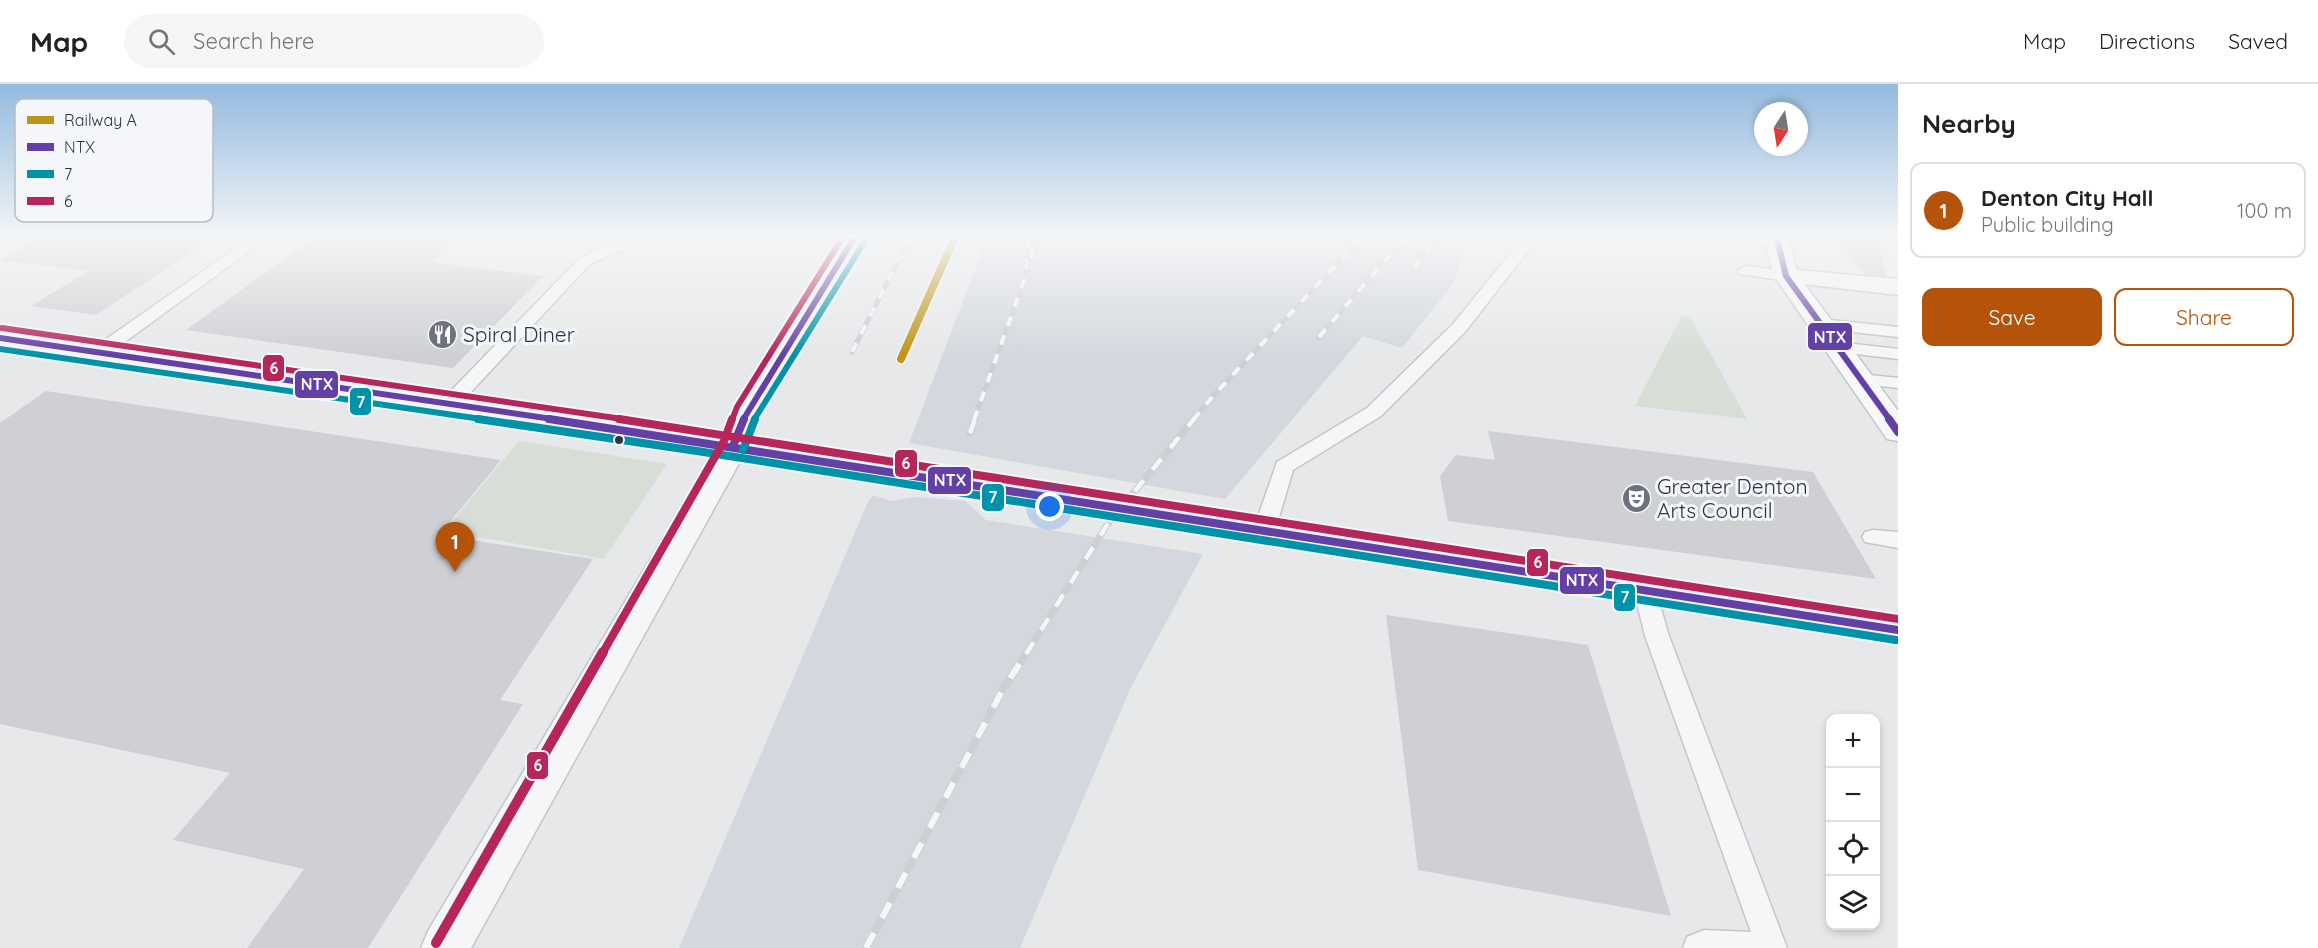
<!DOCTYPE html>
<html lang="en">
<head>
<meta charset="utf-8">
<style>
	:root { --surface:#fff; --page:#f6f6f6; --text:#222; --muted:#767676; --line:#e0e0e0; --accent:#b45309 }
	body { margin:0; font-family:Quicksand,sans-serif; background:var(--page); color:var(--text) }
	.controls { position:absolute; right:18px; bottom:18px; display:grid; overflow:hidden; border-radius:12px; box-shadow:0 3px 9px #0003 }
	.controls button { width:54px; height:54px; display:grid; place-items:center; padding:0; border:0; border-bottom:2px solid var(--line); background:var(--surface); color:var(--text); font:30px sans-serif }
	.compass { position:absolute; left:1754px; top:18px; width:54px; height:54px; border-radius:50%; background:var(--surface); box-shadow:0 3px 9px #0003; rotate:192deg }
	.you { position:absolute; left:1050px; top:423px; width:21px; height:21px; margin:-15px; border:4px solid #fff; border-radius:50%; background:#1a73e8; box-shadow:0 0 0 9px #1a73e833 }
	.badge { display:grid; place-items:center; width:39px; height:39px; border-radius:50%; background:var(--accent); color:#fff; font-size:20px; font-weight:700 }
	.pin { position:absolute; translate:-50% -50px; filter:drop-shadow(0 2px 3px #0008) }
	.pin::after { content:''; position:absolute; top:32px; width:21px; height:18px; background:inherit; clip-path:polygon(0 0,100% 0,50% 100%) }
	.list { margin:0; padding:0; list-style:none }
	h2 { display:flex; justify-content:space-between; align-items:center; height:78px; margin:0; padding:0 24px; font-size:26px }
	h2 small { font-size:20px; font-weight:400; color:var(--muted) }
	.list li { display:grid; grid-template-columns:39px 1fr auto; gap:18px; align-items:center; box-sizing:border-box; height:96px; margin:0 12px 12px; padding:0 12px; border:2px solid var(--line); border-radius:12px }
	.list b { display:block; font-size:22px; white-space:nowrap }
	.list p { margin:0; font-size:20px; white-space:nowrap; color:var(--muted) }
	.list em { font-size:20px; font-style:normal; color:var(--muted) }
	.actions { display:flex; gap:12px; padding:18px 24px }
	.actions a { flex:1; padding:14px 0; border:2px solid var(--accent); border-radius:12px; text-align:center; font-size:21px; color:var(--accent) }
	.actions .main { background:var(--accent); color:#fff }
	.icon { flex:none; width:33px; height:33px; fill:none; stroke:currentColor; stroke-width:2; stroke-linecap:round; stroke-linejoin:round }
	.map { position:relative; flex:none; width:1898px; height:864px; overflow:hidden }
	header { display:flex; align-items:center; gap:36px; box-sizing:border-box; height:84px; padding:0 30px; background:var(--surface); border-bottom:2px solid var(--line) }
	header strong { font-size:28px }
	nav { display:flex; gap:33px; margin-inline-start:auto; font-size:21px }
	.search { width:420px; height:54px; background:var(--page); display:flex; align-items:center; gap:15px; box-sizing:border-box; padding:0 21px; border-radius:33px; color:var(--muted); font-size:22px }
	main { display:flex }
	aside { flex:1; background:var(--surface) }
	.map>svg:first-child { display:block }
</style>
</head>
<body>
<header>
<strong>Map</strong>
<div class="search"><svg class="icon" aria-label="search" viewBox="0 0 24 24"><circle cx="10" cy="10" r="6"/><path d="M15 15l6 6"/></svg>Search here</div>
<nav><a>Map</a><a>Directions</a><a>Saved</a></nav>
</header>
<main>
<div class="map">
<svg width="1898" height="864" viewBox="0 0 1898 864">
	<rect width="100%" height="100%" fill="#e6e8ea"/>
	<g fill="#d4d7dd">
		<path d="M 988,151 L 1467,151 L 1455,197 L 1402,264 L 1363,252 L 1225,415 L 909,359 Z"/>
		<path d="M 873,411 L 891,417 L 916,413 L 965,417 L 986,436 L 1203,470 L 1130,605 L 1020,864 L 679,864 L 867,420 Z"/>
	</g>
	<g fill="#d6ded6">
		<path d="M 1682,231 L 1687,231 L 1691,235 L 1747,335 L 1635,322 Z"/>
		<path d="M 519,357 L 520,357 L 667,380 L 604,475 L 444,447 Z"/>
	</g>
	<g fill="#ced0d3">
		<path d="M 40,151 L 217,151 L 96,231 L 31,222 L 88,187 L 0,176 Z"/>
		<path d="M 317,151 L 461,151 L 430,178 L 543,192 L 453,284 L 186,246 Z"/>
		<path d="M 1833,151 L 1877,151 L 1886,192 L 1864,190 Z"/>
		<path d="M 46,307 L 501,376 L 439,451 L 593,475 L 500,616 L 523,620 L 368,864 L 247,864 L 304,785 L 173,756 L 230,689 L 0,640 L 0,339 Z"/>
		<path d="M 1488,347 L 1813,388 L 1876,495 L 1448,437 L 1440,392 L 1456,371 L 1495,376 Z"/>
		<path d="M 1386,531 L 1588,561 L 1671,832 L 1418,786 Z"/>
	</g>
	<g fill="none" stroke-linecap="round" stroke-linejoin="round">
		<defs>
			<g id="service">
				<path d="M 0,151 L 10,151 L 0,158 Z"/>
				<path d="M 255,151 L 272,151 L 104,273 L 92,273 L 89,269 L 92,265 Z"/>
				<path d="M 604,151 L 619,151 L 626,163 L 623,166 L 590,180 L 456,324 L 442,324 L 440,320 L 442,316 L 580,174 L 609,161 Z"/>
				<path d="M 848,151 L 863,151 L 755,329 L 743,362 L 740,366 L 733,368 L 726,366 L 723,362 L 737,329 Z"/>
				<path d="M 1727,151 L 1760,151 L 1783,156 L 1786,159 L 1778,164 L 1734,155 Z"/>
				<path d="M 1523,158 L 1531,163 L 1465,248 L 1381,332 L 1293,386 L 1275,447 L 1272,452 L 1264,454 L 1256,452 L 1253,447 L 1277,378 L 1367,324 L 1453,240 L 1518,160 Z"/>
				<path d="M 1745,182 L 1786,187 L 1794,192 L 1786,197 L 1739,190 L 1737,187 Z"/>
				<path d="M 1821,235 L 1898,243 L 1898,253 L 1815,244 L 1813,240 L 1815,236 Z"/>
				<path d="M 1837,258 L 1898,265 L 1898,275 L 1831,267 L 1828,263 L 1831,259 Z"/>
				<path d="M 1860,290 L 1898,294 L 1898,304 L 1854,299 L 1851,295 L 1854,291 Z"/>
				<path d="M 1873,446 L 1898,448 L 1898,464 L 1865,458 L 1862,453 L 1865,448 Z"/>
				<path d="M 1645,499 L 1653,501 L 1656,507 L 1669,552 L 1787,864 L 1683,864 L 1687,853 L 1704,846 L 1751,848 L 1645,552 L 1634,507 L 1637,501 Z"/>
			</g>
			<g id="minor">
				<path d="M 1786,185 L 1898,195 L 1898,211 L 1777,197 L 1774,192 L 1777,187 Z"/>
				<path d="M 0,246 L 733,352 L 1898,532 L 1898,560 L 742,374 L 471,864 L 421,864 L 428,847 L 714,369 L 0,262 Z"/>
			</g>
			<path id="secondary" d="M 1764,151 L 1788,151 L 1798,191 L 1898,327 L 1898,357 L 1887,355 L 1774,192 Z"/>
		</defs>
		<use href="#service" stroke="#c4c6c8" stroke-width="3"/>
		<use href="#minor" stroke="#c4c6c8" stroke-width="3"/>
		<use href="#secondary" stroke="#c4c6c8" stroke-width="3"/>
		<use href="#service" fill="#f5f6f7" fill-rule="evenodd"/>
		<use href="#minor" fill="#f5f6f7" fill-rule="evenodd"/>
		<use href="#secondary" fill="#f8f8f8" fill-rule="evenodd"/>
		<defs>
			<g id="rail-far2">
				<path d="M 1031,174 L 1038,151"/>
				<path d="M 1414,184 L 1439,151"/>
				<path d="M 1319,253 L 1407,151"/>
				<path d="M 852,268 L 911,151"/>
				<path d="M 974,336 L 1026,191 L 1028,151"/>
				<path d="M 1193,336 L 1213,312 L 1364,151"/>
			</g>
			<g id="rail-far1">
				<path d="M 970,349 L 975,335"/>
				<path d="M 1026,570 L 1107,441 L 1194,335"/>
			</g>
			<path id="rail" d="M 866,864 L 1002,607 L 1027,568"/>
		</defs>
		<use href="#rail-far2" stroke="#cecfd2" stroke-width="5"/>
		<use href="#rail-far1" stroke="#cecfd2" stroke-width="7"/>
		<use href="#rail" stroke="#cecfd2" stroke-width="8"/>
		<use href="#rail-far2" stroke="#f4f6f9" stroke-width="4" stroke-dasharray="10" stroke-linecap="butt"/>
		<use href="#rail-far1" stroke="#f4f6f9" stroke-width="4.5" stroke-dasharray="14" stroke-linecap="butt"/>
		<use href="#rail" stroke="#f4f6f9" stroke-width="6" stroke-dasharray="17" stroke-linecap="butt"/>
		<defs>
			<g id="bus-1-far1">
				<path d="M 1776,151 L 1786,192 L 1890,336"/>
				<path d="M 0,254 L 559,336"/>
				<path d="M 743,336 L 856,151"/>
			</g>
			<g id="bus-1">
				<path d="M 549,335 L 1898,546"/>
				<path d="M 1889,335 L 1898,348"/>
				<path d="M 733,362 L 744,335"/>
			</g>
			<g id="bus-2-far1">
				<path d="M 0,265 L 488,336"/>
				<path d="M 754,336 L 865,157"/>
			</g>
			<g id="bus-2">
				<path d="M 478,335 L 697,367 L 1896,556"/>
				<path d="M 743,366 L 755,335"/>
			</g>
			<g id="bus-3-far2">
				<path d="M 2,244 L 629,336"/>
				<path d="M 732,336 L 737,323 L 844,151"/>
			</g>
			<g id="bus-3-far1">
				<path d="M 619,335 L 1898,535"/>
				<path d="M 602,570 L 724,357 L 732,335"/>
			</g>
			<path id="bus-3" d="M 436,859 L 603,568"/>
		</defs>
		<use href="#bus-1-far1" stroke="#f4f6f9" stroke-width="10"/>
		<use href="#bus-1" stroke="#f4f6f9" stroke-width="12"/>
		<use href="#bus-2-far1" stroke="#f4f6f9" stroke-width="10"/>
		<use href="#bus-2" stroke="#f4f6f9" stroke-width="12"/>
		<use href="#bus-3-far2" stroke="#f4f6f9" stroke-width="10"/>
		<use href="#bus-3-far1" stroke="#f4f6f9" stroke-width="12"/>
		<use href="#bus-3" stroke="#f4f6f9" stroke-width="14"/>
		<use href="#bus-1-far1" stroke="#6240a6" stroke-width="6"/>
		<use href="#bus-1" stroke="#6240a6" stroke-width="8"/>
		<use href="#bus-2-far1" stroke="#0092a9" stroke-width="6"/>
		<use href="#bus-2" stroke="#0092a9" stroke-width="8"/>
		<use href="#bus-3-far2" stroke="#b6265b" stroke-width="6"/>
		<use href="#bus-3-far1" stroke="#b6265b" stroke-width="8"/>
		<use href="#bus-3" stroke="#b6265b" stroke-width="10"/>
		<defs>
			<path id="rail-1" d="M 901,275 L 956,151"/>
		</defs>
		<use href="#rail-1" stroke="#f4f6f9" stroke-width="11"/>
		<use href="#rail-1" stroke="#bf9515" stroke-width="8"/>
	</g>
	<linearGradient id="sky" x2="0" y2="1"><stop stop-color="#93bae0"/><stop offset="0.56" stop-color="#f4f5f6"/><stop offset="1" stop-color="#f4f5f6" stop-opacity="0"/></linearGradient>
	<rect width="1898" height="272" fill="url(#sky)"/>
	<defs>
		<symbol id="restaurant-disc" viewBox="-11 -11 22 22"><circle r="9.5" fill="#6c737f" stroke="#f4f6f9"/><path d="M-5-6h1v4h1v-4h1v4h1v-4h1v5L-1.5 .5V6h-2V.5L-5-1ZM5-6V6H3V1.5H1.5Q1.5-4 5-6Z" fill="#fff"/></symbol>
		<symbol id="theatre-disc" viewBox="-11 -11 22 22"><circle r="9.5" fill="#6c737f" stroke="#f4f6f9"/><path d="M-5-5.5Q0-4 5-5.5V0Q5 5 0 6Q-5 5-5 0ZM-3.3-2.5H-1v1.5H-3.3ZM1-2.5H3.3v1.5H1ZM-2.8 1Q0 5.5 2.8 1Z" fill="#fff"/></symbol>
	</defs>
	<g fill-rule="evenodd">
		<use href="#restaurant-disc" x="426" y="234" width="33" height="33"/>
		<use href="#theatre-disc" x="1620" y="398" width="33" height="33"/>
	</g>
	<circle fill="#2b3445" stroke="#f4f6f9" stroke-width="2" cx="619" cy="356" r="5"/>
	<g text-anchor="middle" stroke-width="6" stroke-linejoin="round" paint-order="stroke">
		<g font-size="21" fill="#2b3445" stroke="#f4f6f9" text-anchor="start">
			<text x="463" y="258">Spiral Diner</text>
			<text x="1657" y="410">Greater Denton<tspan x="1657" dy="24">Arts Council</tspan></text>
		</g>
	</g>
	<rect x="15" y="15" width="198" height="123" rx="9" fill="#f4f6f9" stroke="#b8bcc3" stroke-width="1.5"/>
	<rect x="27" y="32" width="27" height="8" fill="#bf9515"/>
	<rect x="27" y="59" width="27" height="8" fill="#6240a6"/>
	<rect x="27" y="86" width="27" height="8" fill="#0092a9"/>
	<rect x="27" y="113" width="27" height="8" fill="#b6265b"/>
	<g font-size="16" fill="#2b3445">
		<text x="64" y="42">Railway A</text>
		<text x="64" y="69">NTX</text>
		<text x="64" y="96">7</text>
		<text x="64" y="123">6</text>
	</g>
	<g stroke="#f4f6f9" stroke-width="2">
		<rect x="1807" y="238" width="46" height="29" rx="6" fill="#6240a6"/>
		<rect x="262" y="270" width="23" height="28" rx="6" fill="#b6265b"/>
		<rect x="294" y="286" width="45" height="29" rx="6" fill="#6240a6"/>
		<rect x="349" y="303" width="23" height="29" rx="6" fill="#0092a9"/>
		<rect x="894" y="365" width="24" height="29" rx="6" fill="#b6265b"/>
		<rect x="927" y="382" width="45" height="29" rx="6" fill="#6240a6"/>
		<rect x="981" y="399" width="24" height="29" rx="6" fill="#0092a9"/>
		<rect x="1526" y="464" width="23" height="29" rx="6" fill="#b6265b"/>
		<rect x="1559" y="482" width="46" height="29" rx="6" fill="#6240a6"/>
		<rect x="1613" y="499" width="23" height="29" rx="6" fill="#0092a9"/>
		<rect x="526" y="667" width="23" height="29" rx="6" fill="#b6265b"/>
	</g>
	<g font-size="16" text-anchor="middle" font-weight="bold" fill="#fff">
		<text x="1830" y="259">NTX</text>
		<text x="274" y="290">6</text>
		<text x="317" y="306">NTX</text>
		<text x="361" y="324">7</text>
		<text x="906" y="385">6</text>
		<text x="950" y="402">NTX</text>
		<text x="993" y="419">7</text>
		<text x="1538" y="484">6</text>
		<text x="1582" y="502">NTX</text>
		<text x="1625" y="519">7</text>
		<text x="538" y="687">6</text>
	</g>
</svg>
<div class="controls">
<button>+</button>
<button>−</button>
<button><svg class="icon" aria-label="locate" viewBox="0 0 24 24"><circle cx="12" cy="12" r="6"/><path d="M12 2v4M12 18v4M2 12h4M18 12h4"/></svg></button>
<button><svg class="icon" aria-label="layers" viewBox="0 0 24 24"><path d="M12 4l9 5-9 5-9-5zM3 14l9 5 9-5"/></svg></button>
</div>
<svg class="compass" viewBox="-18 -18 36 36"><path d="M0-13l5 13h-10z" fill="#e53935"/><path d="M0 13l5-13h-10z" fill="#767676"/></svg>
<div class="you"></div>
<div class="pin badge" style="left:455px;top:488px">1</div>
</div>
<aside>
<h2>Nearby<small></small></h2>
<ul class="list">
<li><span class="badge">1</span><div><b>Denton City Hall</b><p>Public building</p></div><em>100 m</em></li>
</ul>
<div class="actions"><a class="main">Save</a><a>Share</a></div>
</aside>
</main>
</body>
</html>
